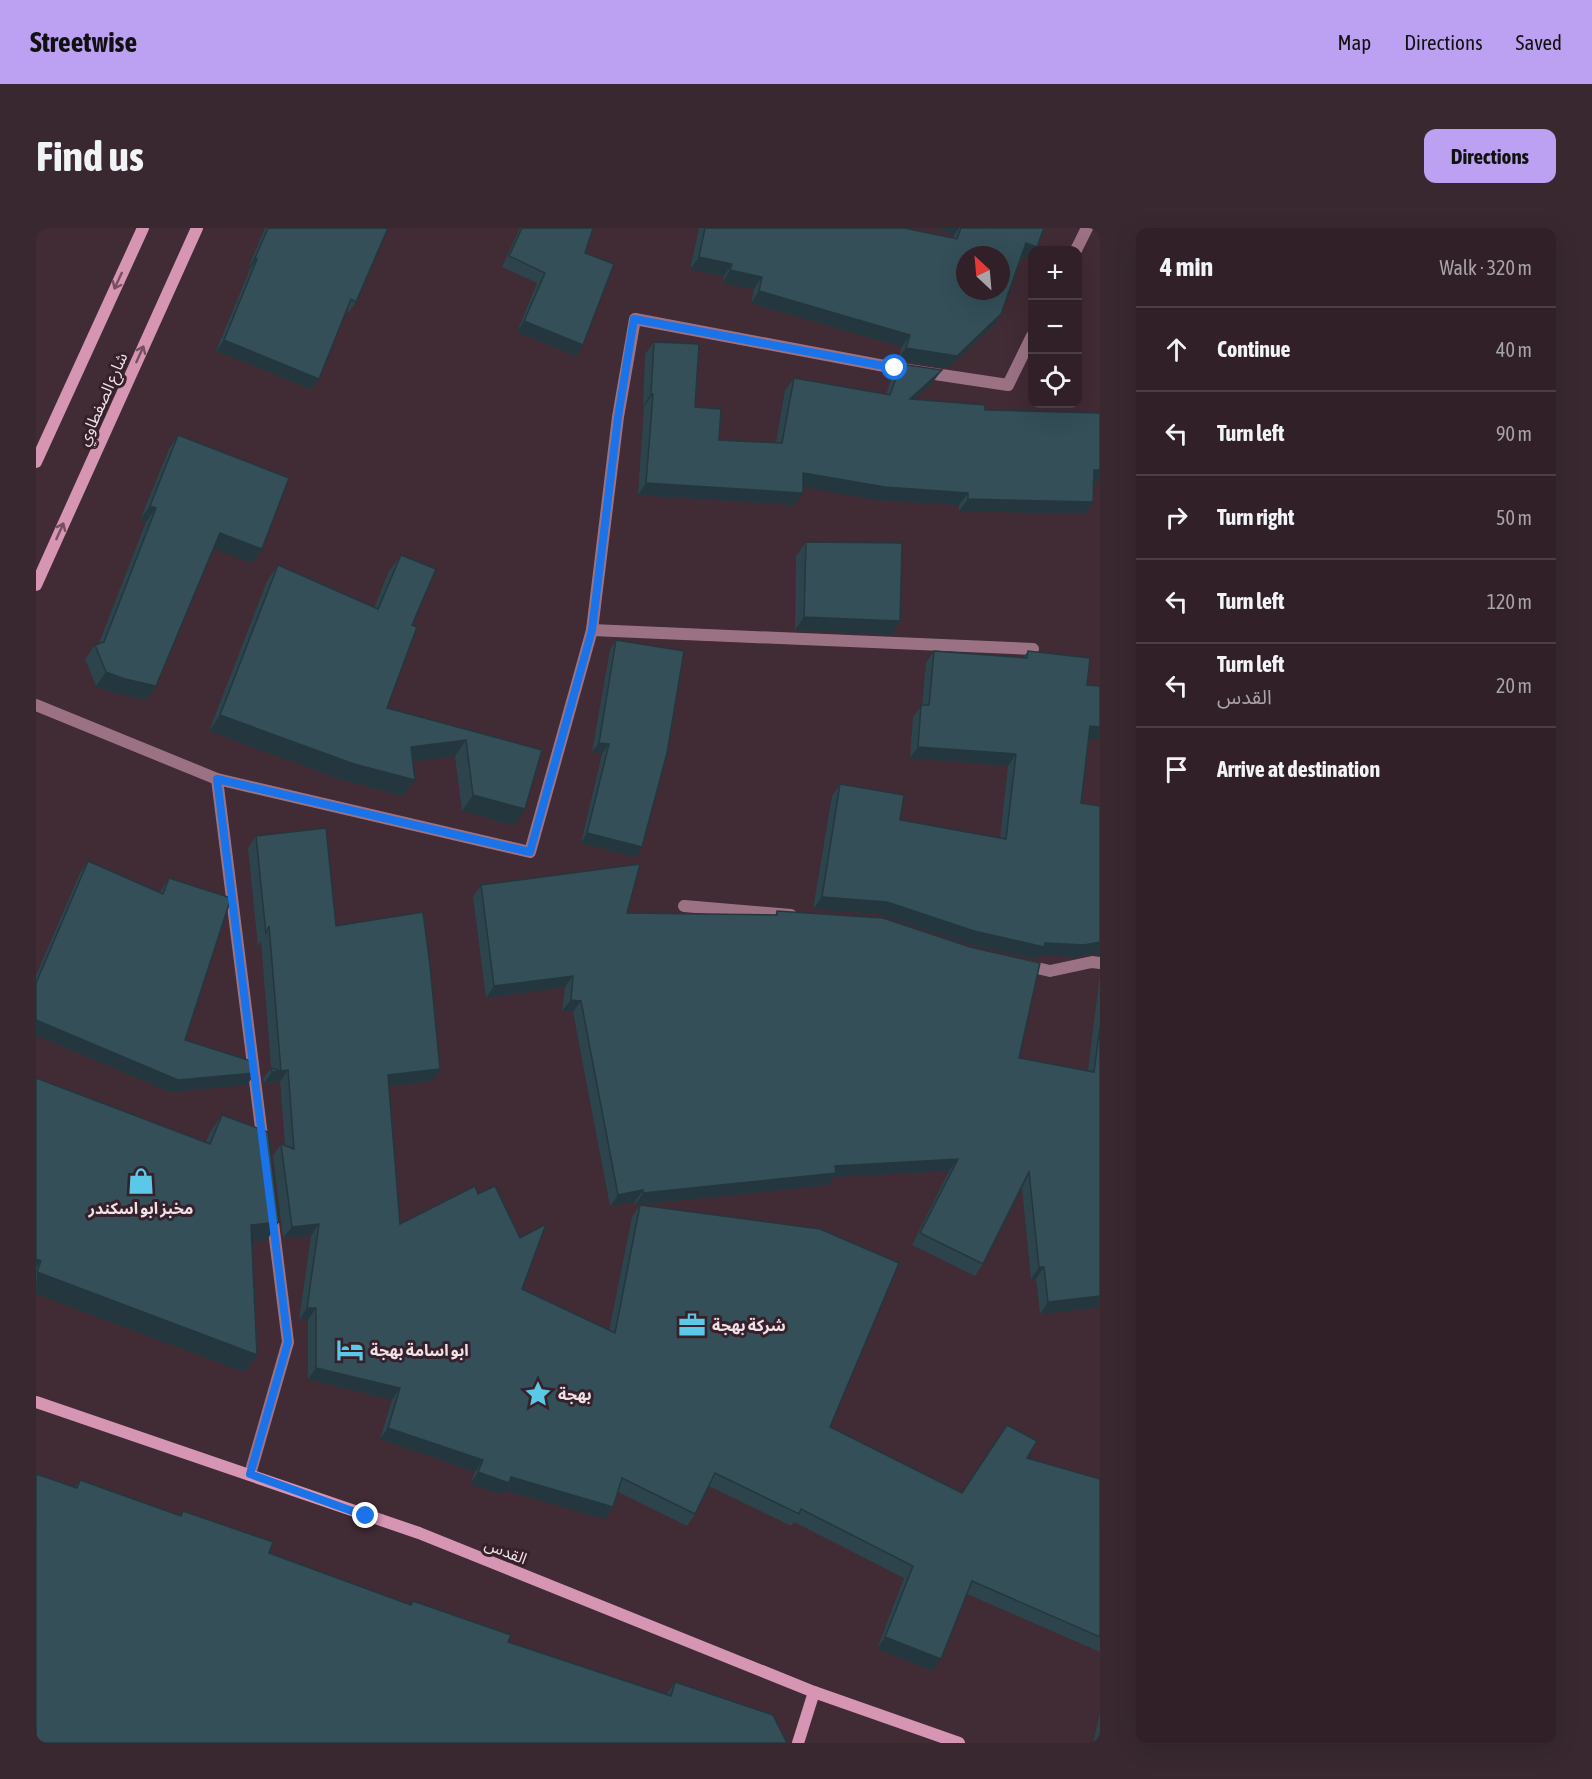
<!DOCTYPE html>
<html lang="en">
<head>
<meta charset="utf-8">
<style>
	:root { --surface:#312028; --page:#392830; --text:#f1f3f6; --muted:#a8a3a8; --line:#4c3e45; --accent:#bca0f2 }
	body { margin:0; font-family:"Asap Condensed","Noto Sans Arabic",sans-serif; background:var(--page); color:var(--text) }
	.controls { position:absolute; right:18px; top:18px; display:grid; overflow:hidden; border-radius:12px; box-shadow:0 6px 24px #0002 }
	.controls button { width:54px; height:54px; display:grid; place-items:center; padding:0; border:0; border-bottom:2px solid var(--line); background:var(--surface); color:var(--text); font:30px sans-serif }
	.compass { position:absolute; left:920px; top:18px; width:54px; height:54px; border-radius:50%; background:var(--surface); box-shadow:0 6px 24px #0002; rotate:334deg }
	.stop { position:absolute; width:18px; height:18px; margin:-14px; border:4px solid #1a73e8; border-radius:50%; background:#fff }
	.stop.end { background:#1a73e8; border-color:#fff; box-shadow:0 2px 6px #0008 }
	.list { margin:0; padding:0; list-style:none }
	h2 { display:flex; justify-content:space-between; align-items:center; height:78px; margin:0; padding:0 24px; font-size:26px }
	h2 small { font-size:20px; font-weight:400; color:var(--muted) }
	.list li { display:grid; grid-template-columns:39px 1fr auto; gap:18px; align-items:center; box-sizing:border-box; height:84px; padding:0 24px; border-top:2px solid var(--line) }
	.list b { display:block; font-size:22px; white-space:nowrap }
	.list p { margin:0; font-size:20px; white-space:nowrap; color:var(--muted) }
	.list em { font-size:20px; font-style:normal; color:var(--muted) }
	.icon { flex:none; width:33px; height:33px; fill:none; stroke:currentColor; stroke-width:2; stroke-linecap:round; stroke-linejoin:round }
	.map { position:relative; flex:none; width:1064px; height:1515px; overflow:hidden; border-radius:12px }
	header { display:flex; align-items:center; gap:36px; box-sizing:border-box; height:84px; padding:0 30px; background:var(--accent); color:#111 }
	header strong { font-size:28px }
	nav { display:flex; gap:33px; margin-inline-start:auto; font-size:21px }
	.intro { display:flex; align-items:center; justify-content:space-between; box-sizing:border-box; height:144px; padding:0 36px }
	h1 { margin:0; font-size:42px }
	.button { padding:15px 27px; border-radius:12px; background:var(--accent); color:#111; font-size:21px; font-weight:700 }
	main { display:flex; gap:36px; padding:0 36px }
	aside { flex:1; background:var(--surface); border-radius:12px; box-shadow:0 6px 24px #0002 }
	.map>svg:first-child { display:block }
</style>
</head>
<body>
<header>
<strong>Streetwise</strong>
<nav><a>Map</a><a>Directions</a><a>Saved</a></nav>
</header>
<div class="intro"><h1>Find us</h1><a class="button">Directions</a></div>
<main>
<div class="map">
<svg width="1064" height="1515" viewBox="0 0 1064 1515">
	<rect width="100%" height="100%" fill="#412b35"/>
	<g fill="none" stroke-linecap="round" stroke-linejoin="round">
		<g stroke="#9b7284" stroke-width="12">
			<path d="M 556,402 L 997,421"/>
			<path d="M 181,551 L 227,916"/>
			<path d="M 214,1246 L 252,1114 L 236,987"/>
		</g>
		<g stroke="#9b7284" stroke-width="12">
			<path d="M 1040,22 L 1051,0"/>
			<path d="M 0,477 L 181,551 L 494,624 L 556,402 L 582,189 L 599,91 L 859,140 L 972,157 L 996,108"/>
			<path d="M 648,678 L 755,687"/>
			<path d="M 988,737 L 1014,743 L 1056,734 L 1064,735"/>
		</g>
		<g stroke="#d695b2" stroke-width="12">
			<path d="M 0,234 L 107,0"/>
			<path d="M 0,357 L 161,0"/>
			<path d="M 0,1174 L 383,1305 L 778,1464 L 923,1515"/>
			<path d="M 762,1515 L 778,1464"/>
		</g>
	</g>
	<g fill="#2d444c">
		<path d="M 229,0 L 352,0 L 320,74 L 313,84 L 310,83 L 283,151 L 275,161 L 180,123 L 214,41 L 212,40 Z"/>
		<path d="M 484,0 L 557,0 L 549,25 L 540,128 L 481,104 L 501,55 L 466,39 Z"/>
		<path d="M 663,0 L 868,0 L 917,10 L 918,7 L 900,0 L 1008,0 L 1001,19 L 998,22 L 996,22 L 992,31 L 986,29 L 965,86 L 957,98 L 912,140 L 861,132 L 866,119 L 715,75 L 718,61 L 686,55 L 688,48 L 654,41 Z"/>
		<path d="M 618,114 L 659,179 L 683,212 L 740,215 L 749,162 L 758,150 L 850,167 L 856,148 L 865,136 L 897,154 L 878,172 L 949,182 L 1058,254 L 1049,286 L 923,283 L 923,277 L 840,272 L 767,259 L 767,265 L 758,277 L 602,267 L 608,178 L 607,178 L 609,126 Z"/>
		<path d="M 142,207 L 226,321 L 216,335 L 178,320 L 120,458 L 111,472 L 79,465 L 60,458 L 49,431 L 59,417 L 63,415 L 110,294 L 104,292 L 133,221 Z"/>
		<path d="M 770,314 L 864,393 L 855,407 L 759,402 L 760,328 Z"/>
		<path d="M 365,327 L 376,397 L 351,480 L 506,522 L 478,597 L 426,583 L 419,528 L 377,533 L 379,552 L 367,568 L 307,552 L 173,503 L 231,353 L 242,337 L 338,380 L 353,343 Z"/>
		<path d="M 580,412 L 599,629 L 545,615 L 566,526 L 556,524 L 574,422 Z"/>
		<path d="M 898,423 L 987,430 L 992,423 L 1051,457 L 1053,511 L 1045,575 L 1057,726 L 1040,729 L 1002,727 L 1000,731 L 930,715 L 842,686 L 777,681 L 796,568 L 804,556 L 864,592 L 964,610 L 972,538 L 874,530 L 877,489 L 886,477 L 890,435 Z"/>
		<path d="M 220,608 L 300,698 L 396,853 L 352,858 L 364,996 L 486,1061 L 573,1103 L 596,989 L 604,977 L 794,1199 L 926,1265 L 971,1197 L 991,1230 L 1064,1251 L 1064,1424 L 931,1366 L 897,1443 L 841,1421 L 868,1350 L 758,1294 L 755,1298 L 673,1258 L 659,1286 L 651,1298 L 582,1264 L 577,1279 L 569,1291 L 468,1262 L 465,1266 L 434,1256 L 439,1244 L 344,1211 L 356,1172 L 272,1151 L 272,1092 L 263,1092 L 275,1008 L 247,1010 L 237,928 L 245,916 L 249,917 L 244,854 L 228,855 L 227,851 L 235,840 L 225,713 L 222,718 L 212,620 Z"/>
		<path d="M 52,633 L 124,664 L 133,650 L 149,812 L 219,845 L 211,857 L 134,864 L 0,807 L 0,747 L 44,645 Z"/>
		<path d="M 445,657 L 591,685 L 739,687 L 741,683 L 983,830 L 1052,842 L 1064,747 L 1064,1079 L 1004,1086 L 1000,1051 L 995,1051 L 986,960 L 947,1036 L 939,1048 L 876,1017 L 913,943 L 797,949 L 792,957 L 599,977 L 599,974 L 574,978 L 537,784 L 526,783 L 529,759 L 450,770 L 437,669 Z"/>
		<path d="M 0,850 L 170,914 L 174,904 L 186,887 L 231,1012 L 216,1013 L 221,1127 L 209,1144 L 0,1066 Z"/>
		<path d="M 44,1252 L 144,1287 L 147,1283 L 233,1325 L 374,1377 L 377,1373 L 472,1414 L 630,1467 L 639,1454 L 751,1515 L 38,1260 Z"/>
		<path d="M 1064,1484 L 1064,1515 L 1057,1515 Z"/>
	</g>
	<g fill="#24373e">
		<path d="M 900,0 L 923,0 L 918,7 Z"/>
		<path d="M 990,15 L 1001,19 L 998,22 L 996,22 L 996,25 L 992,31 L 982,27 Z"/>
		<path d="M 663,29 L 696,36 L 688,48 L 654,41 Z"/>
		<path d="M 219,30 L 221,31 L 214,41 L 212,40 Z"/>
		<path d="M 694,42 L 726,49 L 718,61 L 686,55 Z"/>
		<path d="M 723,63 L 874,107 L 866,119 L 715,75 Z"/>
		<path d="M 965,86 L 957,98 L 912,140 L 861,132 L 870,120 Z"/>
		<path d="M 488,93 L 547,117 L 540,128 L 481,104 Z"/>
		<path d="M 188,112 L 283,151 L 275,161 L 180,123 Z"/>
		<path d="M 906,142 L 897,154 L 866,184 L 874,171 Z"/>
		<path d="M 615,166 L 617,166 L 608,178 L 607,178 Z"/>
		<path d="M 1058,242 L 1064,242 L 1064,254 L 1050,254 Z"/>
		<path d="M 767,245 L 932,265 L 923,277 L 840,272 L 759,258 Z"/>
		<path d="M 610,255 L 767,265 L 758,277 L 602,267 Z"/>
		<path d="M 932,271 L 1057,274 L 1049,286 L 923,283 Z"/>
		<path d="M 114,278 L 120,280 L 110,294 L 104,292 Z"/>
		<path d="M 184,305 L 226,321 L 216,335 L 174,319 Z"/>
		<path d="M 768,389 L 864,393 L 855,407 L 759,402 Z"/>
		<path d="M 70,444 L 120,458 L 111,472 L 79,465 L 60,458 Z"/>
		<path d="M 184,487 L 379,552 L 367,568 L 307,552 L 173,503 Z"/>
		<path d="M 1054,498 L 1064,499 L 1064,512 L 1046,510 Z"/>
		<path d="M 430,512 L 419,528 L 364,535 L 375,519 Z"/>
		<path d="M 563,515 L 573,516 L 566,526 L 556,524 Z"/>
		<path d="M 882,519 L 980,526 L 972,538 L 874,530 Z"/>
		<path d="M 437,567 L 489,581 L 478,597 L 426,583 Z"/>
		<path d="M 551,605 L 606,619 L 599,629 L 545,615 Z"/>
		<path d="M 786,669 L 851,674 L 1009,715 L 1064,714 L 1064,727 L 1057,726 L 1040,729 L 1002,727 L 1000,731 L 930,715 L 842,686 L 777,681 Z"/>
		<path d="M 537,748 L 529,759 L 450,770 L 458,758 Z"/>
		<path d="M 535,772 L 545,773 L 537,784 L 526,783 Z"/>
		<path d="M 0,792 L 219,845 L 211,857 L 134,864 L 0,807 Z"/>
		<path d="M 404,841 L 396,853 L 343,859 L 352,847 Z"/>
		<path d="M 252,842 L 244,854 L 228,855 L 236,844 Z"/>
		<path d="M 922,931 L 913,943 L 797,949 L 792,957 L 599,977 L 607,965 L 799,938 Z"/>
		<path d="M 607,962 L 599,974 L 574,978 L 582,967 Z"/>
		<path d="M 243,994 L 231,1012 L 203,1014 L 215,997 Z"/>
		<path d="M 283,996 L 275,1008 L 247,1010 L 256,999 Z"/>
		<path d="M 0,1031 L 5,1033 L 0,1040 Z"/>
		<path d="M 1003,1039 L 1008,1039 L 1000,1051 L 995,1051 Z"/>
		<path d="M 1,1044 L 221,1127 L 209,1144 L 0,1066 Z"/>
		<path d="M 1064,1068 L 1064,1079 L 1004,1086 L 1012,1074 Z"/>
		<path d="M 271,1080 L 280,1080 L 272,1092 L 263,1092 Z"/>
		<path d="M 280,1140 L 364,1160 L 356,1172 L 272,1151 Z"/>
		<path d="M 352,1200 L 447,1232 L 439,1244 L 344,1211 Z"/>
		<path d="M 442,1244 L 475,1249 L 577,1279 L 569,1291 L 468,1262 L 465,1266 L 434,1256 Z"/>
		<path d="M 849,1409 L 905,1431 L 897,1443 L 841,1421 Z"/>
	</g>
	<g fill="#344f58" stroke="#24373e" stroke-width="1.5" fill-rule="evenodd">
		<path d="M 232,0 L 352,0 L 320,74 L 315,71 L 283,151 L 188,112 L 221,31 L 219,30 Z"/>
		<path d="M 486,0 L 557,0 L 549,25 L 578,36 L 547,117 L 488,93 L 509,45 L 473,28 Z"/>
		<path d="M 669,0 L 868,0 L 921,11 L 925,0 L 1008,0 L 1001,19 L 990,15 L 965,86 L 921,128 L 870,120 L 874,107 L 723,63 L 726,49 L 694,42 L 696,36 L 663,29 ZM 929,27 L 965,27 L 965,63 L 929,63 Z"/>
		<path d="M 618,114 L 663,116 L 659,179 L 685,181 L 683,212 L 746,215 L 758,150 L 854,167 L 865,136 L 906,142 L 874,171 L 949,177 L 949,182 L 1064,185 L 1064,242 L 1058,242 L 1057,274 L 932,271 L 932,265 L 849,259 L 767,245 L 767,265 L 610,255 L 617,166 L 615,166 Z"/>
		<path d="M 142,207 L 253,250 L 226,321 L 184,305 L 120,458 L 89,451 L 70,444 L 59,417 L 68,414 L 120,280 L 114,278 Z"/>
		<path d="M 770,314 L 866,315 L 864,393 L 768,389 Z"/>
		<path d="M 365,327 L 400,341 L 376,397 L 381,399 L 351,480 L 506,522 L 489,581 L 437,567 L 430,512 L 375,519 L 379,552 L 318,536 L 184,487 L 242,337 L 342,381 Z"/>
		<path d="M 580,412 L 648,423 L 631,525 L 606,619 L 551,605 L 573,516 L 563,515 Z"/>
		<path d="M 898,423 L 991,430 L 992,423 L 1054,430 L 1051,457 L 1064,458 L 1064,499 L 1054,498 L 1045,575 L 1064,578 L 1064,714 L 1048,717 L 1009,715 L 1008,719 L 938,703 L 851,674 L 786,669 L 804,556 L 868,567 L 864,592 L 970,611 L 980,526 L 882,519 L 885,477 L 893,477 Z"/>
		<path d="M 290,600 L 300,698 L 387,684 L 394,738 L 404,841 L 352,847 L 364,996 L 439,958 L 442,966 L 459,958 L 484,1010 L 510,996 L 486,1061 L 579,1105 L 604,977 L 784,1001 L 863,1035 L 794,1199 L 926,1265 L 971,1197 L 1001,1213 L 991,1230 L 1064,1251 L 1064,1409 L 936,1353 L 905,1431 L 849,1409 L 877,1338 L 765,1281 L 763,1286 L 679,1245 L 659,1286 L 586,1250 L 577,1279 L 475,1249 L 473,1255 L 442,1244 L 447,1232 L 352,1200 L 364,1160 L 280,1140 L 280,1080 L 271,1080 L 283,996 L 256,999 L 245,916 L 258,921 L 252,842 L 236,844 L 235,840 L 245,843 L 233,698 L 230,706 L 220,608 Z"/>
		<path d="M 52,633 L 127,666 L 133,650 L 195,670 L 149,812 L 218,834 L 219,845 L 142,852 L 0,792 L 0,755 Z"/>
		<path d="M 604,636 L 591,685 L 741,687 L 741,683 L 847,690 L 934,719 L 1004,735 L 983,830 L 1058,844 L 1064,799 L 1064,1068 L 1012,1074 L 1008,1039 L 1003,1039 L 993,944 L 947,1036 L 884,1005 L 922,931 L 799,938 L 800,945 L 607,965 L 607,962 L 582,967 L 545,773 L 535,772 L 537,748 L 458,758 L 445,657 Z"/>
		<path d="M 0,850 L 174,916 L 186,887 L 232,904 L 243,994 L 215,997 L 221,1127 L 1,1044 L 5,1033 L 0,1031 Z"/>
		<path d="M 0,1246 L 41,1260 L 44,1252 L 145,1288 L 147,1283 L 237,1314 L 233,1325 L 375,1377 L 377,1373 L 475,1407 L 472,1414 L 635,1468 L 639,1454 L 737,1487 L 751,1515 L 9,1515 L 0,1512 Z"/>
	</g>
	<defs><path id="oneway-shaft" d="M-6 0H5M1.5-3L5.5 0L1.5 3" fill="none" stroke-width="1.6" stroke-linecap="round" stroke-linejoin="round" transform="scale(1.5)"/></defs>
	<g stroke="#764f61">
		<use href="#oneway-shaft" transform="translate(82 53) rotate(115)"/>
		<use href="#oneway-shaft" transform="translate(104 126) rotate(-66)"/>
		<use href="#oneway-shaft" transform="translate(24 303) rotate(-66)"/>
	</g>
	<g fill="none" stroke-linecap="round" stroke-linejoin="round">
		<path stroke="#1a73e8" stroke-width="8" d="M 330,1288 L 214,1246 L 252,1114 L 181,551 L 494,624 L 556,402 L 582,189 L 598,91 L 859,140"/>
	</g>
	<defs>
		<symbol id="shop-bare" viewBox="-9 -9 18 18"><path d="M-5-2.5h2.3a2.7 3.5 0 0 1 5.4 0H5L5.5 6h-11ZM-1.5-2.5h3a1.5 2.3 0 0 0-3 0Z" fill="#5bc8e7" stroke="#36212b" stroke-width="2.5" paint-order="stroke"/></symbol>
		<symbol id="office-bare" viewBox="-9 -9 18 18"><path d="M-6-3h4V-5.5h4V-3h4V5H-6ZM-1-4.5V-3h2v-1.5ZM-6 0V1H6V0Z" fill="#5bc8e7" stroke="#36212b" stroke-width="2.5" paint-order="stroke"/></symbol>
		<symbol id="hotel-bare" viewBox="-9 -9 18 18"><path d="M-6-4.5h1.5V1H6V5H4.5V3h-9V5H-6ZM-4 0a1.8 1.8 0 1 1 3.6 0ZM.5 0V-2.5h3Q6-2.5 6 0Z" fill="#5bc8e7" stroke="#36212b" stroke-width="2.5" paint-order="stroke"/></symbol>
		<symbol id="sight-bare" viewBox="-9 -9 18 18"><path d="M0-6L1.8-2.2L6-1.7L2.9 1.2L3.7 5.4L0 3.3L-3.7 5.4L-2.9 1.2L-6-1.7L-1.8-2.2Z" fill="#5bc8e7" stroke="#36212b" stroke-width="2.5" paint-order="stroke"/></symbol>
	</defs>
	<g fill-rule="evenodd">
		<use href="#shop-bare" x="86" y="934" width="38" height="38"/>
		<use href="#office-bare" x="637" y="1078" width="38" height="38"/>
		<use href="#hotel-bare" x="295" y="1103" width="38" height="38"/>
		<use href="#sight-bare" x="483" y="1147" width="38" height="38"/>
	</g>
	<g text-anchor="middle" stroke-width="6" stroke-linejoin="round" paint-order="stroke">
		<g font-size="16" fill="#f0e1e7" stroke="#36212b">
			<text transform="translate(66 171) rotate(-66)" y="6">شارع الصفطاوي</text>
			<text transform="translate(470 1323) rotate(22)" y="6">القدس</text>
		</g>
		<g font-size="16" font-weight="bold" fill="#f0e1e7" stroke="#36212b" text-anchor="start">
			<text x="105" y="986" text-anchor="middle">مخبز ابو اسكندر</text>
			<text x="676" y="1103">شركة بهجة</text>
			<text x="334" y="1128">ابو اسامة بهجة</text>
			<text x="522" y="1172">بهجة</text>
		</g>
	</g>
</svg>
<div class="controls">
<button>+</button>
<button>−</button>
<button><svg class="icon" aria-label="locate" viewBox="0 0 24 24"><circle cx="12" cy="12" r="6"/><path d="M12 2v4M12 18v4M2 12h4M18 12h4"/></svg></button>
</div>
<svg class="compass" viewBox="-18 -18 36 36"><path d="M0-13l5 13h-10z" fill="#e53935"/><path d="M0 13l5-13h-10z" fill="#a8a3a8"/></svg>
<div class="stop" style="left:859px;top:140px"></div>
<div class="stop end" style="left:330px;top:1288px"></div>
</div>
<aside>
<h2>4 min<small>Walk · 320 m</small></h2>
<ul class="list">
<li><svg class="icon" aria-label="ahead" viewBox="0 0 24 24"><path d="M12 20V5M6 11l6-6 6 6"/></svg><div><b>Continue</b></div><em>40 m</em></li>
<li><svg class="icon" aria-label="left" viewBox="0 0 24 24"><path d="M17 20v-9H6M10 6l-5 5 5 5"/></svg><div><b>Turn left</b></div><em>90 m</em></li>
<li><svg class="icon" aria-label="right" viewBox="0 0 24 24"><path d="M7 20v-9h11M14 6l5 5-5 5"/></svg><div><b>Turn right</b></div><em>50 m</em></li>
<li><svg class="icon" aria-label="left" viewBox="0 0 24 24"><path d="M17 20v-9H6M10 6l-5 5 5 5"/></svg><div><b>Turn left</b></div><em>120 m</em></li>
<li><svg class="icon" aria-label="left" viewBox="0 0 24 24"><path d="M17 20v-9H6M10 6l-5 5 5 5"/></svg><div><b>Turn left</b><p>القدس</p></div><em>20 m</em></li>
<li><svg class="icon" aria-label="arrive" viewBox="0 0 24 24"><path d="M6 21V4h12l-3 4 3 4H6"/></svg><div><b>Arrive at destination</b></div></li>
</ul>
</aside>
</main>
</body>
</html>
